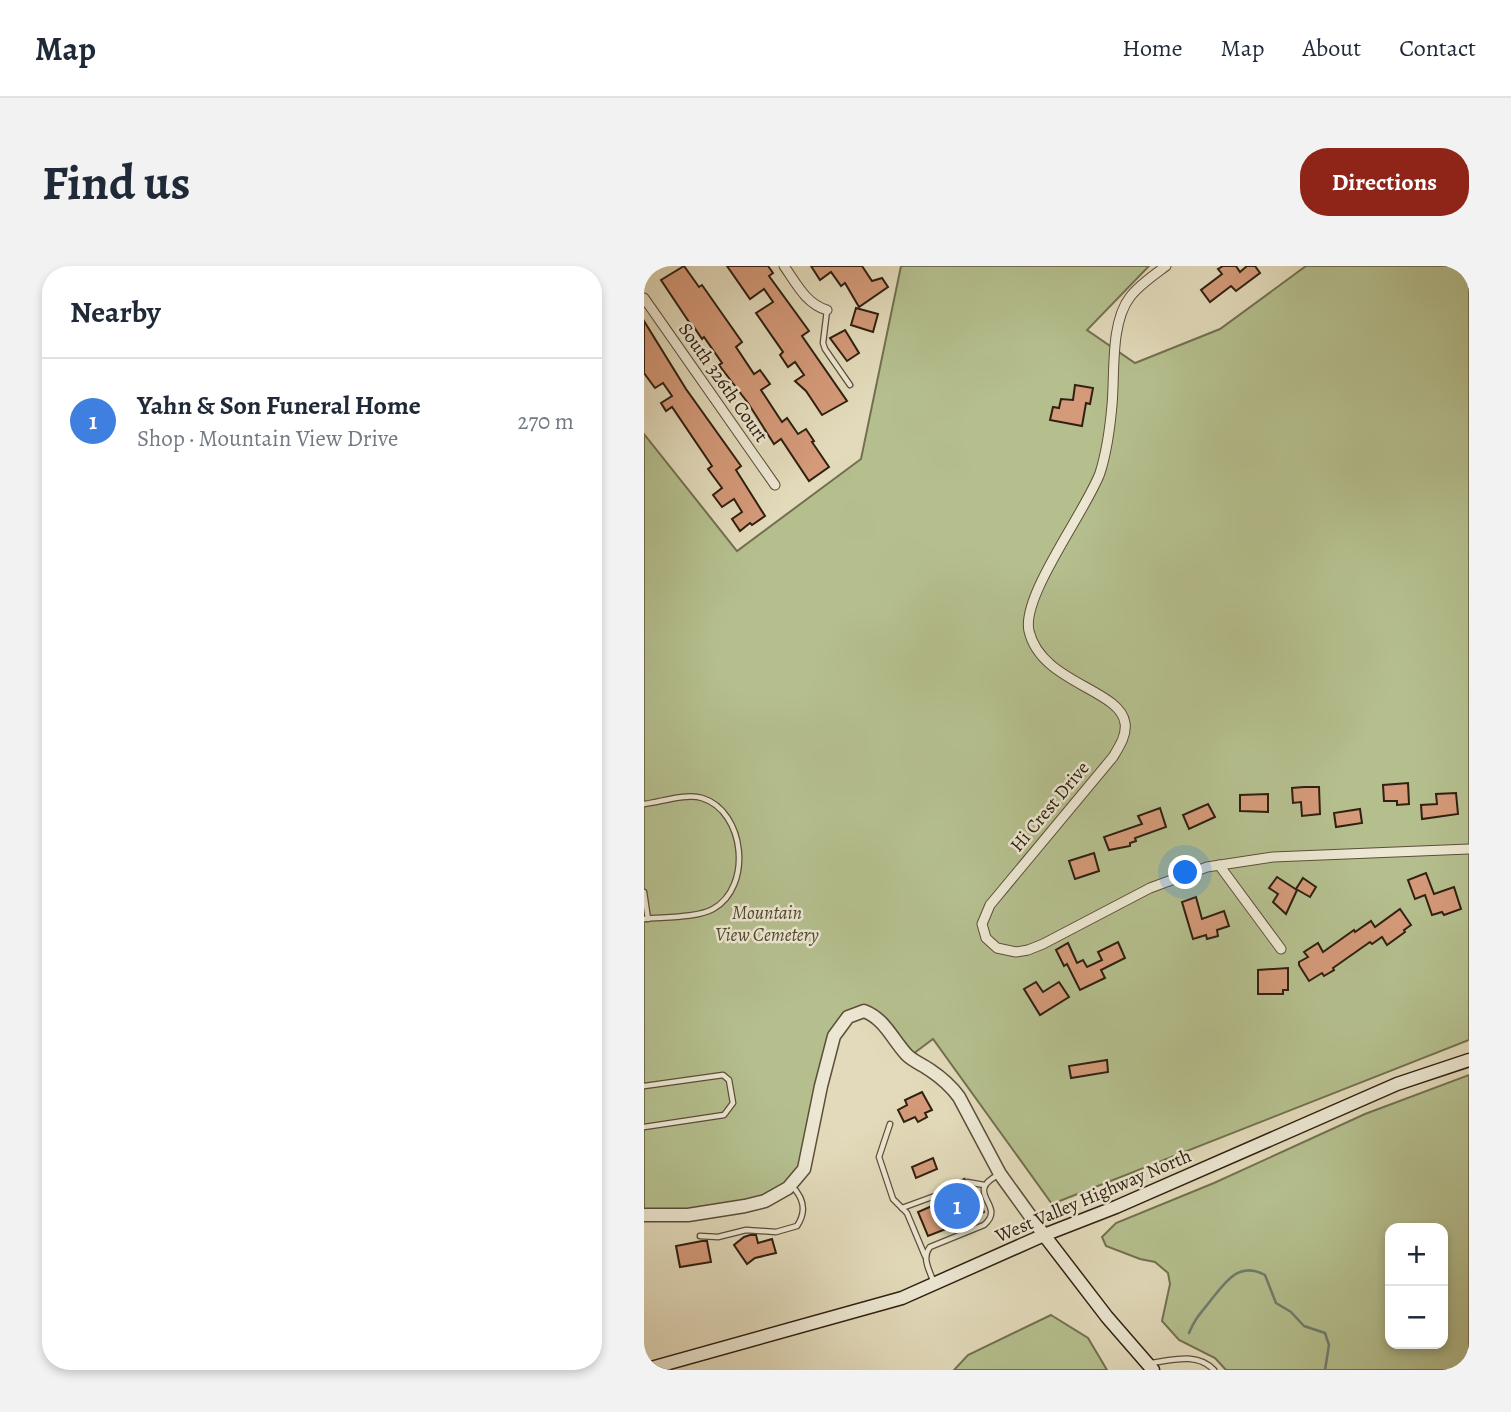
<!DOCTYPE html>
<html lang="en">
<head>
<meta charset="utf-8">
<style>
	:root { --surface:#fff; --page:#f2f2f3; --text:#1f2937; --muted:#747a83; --line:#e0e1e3; --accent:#8f2418 }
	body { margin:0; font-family:Alegreya,serif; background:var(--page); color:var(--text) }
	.controls { position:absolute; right:21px; bottom:21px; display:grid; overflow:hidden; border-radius:14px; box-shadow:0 4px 10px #0003 }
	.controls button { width:63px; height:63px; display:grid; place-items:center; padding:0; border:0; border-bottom:2px solid var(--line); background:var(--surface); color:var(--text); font:35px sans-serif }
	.you { position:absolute; left:542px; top:607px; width:24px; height:24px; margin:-18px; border:5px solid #fff; border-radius:50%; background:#1a73e8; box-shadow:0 0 0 10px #1a73e833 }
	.badge { display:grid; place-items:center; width:46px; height:46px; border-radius:50%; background:var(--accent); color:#fff; font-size:23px; font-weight:700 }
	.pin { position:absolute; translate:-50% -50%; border:4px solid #fff; box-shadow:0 2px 7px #0006 }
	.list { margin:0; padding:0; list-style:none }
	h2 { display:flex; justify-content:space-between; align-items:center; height:91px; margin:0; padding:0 28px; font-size:30px }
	h2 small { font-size:23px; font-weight:400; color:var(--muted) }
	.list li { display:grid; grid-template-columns:46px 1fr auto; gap:21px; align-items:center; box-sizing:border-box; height:126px; padding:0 28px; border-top:2px solid var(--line) }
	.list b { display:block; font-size:26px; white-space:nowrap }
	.list p { margin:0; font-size:23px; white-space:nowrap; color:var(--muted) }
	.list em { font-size:23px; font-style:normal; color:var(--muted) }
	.map { position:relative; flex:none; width:825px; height:1104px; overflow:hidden; border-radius:28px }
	header { display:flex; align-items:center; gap:42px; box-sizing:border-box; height:98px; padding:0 35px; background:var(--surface); border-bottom:2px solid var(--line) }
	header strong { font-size:33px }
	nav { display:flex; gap:38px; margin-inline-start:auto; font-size:24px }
	.intro { display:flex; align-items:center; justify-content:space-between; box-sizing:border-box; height:168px; padding:0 42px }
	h1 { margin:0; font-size:49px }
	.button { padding:18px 32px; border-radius:28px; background:var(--accent); color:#fff; font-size:24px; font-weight:700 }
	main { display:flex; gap:42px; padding:0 42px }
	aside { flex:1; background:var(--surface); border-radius:28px; box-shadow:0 4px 10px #0003 }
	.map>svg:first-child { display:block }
</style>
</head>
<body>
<header>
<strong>Map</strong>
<nav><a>Home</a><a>Map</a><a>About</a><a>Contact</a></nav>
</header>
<div class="intro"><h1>Find us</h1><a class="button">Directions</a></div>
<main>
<aside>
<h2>Nearby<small></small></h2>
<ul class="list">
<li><span class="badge" style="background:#3f7fe0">1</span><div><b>Yahn &amp; Son Funeral Home</b><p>Shop · Mountain View Drive</p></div><em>270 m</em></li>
</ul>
</aside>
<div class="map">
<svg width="825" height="1104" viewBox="0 0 825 1104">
	<rect width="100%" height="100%" fill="#e2daba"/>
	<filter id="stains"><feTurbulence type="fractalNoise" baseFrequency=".00286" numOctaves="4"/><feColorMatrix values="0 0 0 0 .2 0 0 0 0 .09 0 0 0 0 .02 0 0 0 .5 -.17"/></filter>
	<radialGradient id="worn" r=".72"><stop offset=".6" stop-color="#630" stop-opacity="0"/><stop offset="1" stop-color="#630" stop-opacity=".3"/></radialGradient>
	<g fill="#b5bf8e" stroke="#727050" stroke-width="2" fill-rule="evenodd">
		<path d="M 257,0 L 505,0 L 443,64 L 491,97 L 576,63 L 662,0 L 818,0 L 825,18 L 825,774 L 408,938 L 289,773 L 265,791 L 220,745 L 197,758 L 160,903 L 121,935 L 0,949 L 0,168 L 93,285 L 217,193 Z"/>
		<path d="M 825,809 L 825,1104 L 582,1104 L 571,1092 L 535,1074 L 518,1055 L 526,1018 L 524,1007 L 511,996 L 496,993 L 462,980 L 458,971 L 472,957 L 570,917 L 721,848 ZM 746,962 L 799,962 L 799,1078 L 746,1078 Z"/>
		<path d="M 407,1049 L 444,1072 L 463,1104 L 310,1104 L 324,1089 Z"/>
	</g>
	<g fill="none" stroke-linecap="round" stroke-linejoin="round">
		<path stroke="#6d7d6e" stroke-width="2.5" d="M 545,1067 C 551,1052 557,1047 567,1034 C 582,1015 595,995 621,1009 L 632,1037 L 647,1046 L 660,1060 L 681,1067 L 685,1079 L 681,1104"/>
	</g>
	<g fill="#d49a79" stroke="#302011" stroke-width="2">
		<path d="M 40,0 L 55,21 L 58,19 L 98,76 L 92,81 L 110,108 L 116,104 L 126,118 L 117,124 L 138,156 L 143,152 L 154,168 L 162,163 L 170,175 L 168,176 L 185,201 L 165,215 L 137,173 L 130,178 L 104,137 L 78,103 L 75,99 L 78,97 L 60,71 L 58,73 L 50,61 L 49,62 L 17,14 Z"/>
		<path d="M 83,0 L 124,0 L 129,7 L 125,10 L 165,65 L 158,70 L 203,135 L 178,149 L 162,125 L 151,115 L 160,109 L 151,96 L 144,101 L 136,89 L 139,86 L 112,47 L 129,36 L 120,23 L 106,33 Z"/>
		<path d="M 167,0 L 218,0 L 228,15 L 238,12 L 244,21 L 215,41 L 201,17 L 197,20 L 187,6 L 176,14 Z"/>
		<path d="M 579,0 L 592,0 L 596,6 L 603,0 L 611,0 L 616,7 L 592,25 L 587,20 L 566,36 L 557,24 L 578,8 L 574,3 Z"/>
		<path d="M 212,42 L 234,48 L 229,66 L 207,59 Z"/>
		<path d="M 0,55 L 42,123 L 97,200 L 92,204 L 121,250 L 108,259 L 106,257 L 96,265 L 88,253 L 98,246 L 90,233 L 78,241 L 69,229 L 78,222 L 64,203 L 68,200 L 28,141 L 22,145 L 17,137 L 28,130 L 19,117 L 11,122 L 0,107 Z"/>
		<path d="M 201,64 L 215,87 L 203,95 L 186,72 Z"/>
		<path d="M 431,119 L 449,122 L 446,138 L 442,137 L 438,160 L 406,154 L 409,141 L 415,142 L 417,133 L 429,134 Z"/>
		<path d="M 764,517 L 765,538 L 753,539 L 753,535 L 740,535 L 739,519 Z"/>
		<path d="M 660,521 L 675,521 L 676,548 L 658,550 L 657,536 L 649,537 L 648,522 Z"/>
		<path d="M 812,527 L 814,548 L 778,553 L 777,539 L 793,538 L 792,528 Z"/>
		<path d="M 624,528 L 624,546 L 596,545 L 596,529 Z"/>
		<path d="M 564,538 L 571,551 L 545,563 L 539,549 Z"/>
		<path d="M 516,542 L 522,561 L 491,572 L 492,575 L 486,577 L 486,580 L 465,584 L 460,571 L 498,558 L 494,550 Z"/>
		<path d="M 716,543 L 718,557 L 692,561 L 690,547 Z"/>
		<path d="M 450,587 L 455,605 L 431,613 L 425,595 Z"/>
		<path d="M 782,607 L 790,628 L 810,621 L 817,643 L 800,649 L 798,646 L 788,649 L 781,629 L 771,633 L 764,614 Z"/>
		<path d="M 633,611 L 653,624 L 642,648 L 629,636 L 634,628 L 625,622 Z"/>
		<path d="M 659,612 L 672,621 L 666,631 L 652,623 Z"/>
		<path d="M 552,631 L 558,653 L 580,645 L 585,660 L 573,664 L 574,670 L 563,673 L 562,669 L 549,673 L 538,636 Z"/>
		<path d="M 756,643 L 767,659 L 760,664 L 761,666 L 743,679 L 738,671 L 728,678 L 726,676 L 689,702 L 690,704 L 680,710 L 678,707 L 665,715 L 655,699 L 655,696 L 664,691 L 660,686 L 674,677 L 679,686 L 710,664 L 711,666 L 727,655 L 731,661 Z"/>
		<path d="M 474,676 L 481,692 L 457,704 L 461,712 L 436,724 L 423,698 L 420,700 L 412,684 L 424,677 L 433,697 L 439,694 L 443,701 L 458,694 L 454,686 Z"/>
		<path d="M 644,702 L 644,724 L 639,724 L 639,728 L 614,728 L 614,704 Z"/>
		<path d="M 392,716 L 399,726 L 415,716 L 425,731 L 396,749 L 380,723 Z"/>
		<path d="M 463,794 L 464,806 L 427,812 L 425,800 Z"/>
		<path d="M 278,826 L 288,844 L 281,847 L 283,851 L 274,856 L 271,851 L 260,856 L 254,844 L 263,839 L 261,834 Z"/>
		<path d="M 289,892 L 293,903 L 272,912 L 268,901 Z"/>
		<path d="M 320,913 L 319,918 L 325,921 L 329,930 L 333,929 L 340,946 L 330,950 L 330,952 L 284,970 L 274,946 L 302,934 L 303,925 L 297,922 Z"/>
		<path d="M 106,969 L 112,969 L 114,977 L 128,973 L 132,987 L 111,992 L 103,998 L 90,979 L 100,971 Z"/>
		<path d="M 58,975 L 63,975 L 67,996 L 36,1001 L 32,980 Z"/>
	</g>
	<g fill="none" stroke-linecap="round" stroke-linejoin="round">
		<defs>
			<g id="service">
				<path d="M 183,44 L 179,77 L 181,83 L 206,119"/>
				<path d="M 0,538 C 17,536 42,527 58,532 C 101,545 109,621 69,643 C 53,652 19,651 0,653"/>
				<path d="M 0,626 L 4,653"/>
				<path d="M 0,820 L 79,809 L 85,814 L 89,837 L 80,849 L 0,861"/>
				<path d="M 246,858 L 235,891 L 249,933 L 263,947 L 281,990"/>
				<path d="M 323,916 L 340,919"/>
				<path d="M 258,942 L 299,927"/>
				<path d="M 56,970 L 74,971 L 102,964 L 132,966 L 153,960 C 163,945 160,932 147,919"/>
				<path d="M 290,1017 C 286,1005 277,992 286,981 L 340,959 C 364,939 317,927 356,908"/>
				<path d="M 507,1097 C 528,1094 553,1086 570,1104"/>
			</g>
			<g id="minor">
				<path d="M 140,0 C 152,17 162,38 183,44"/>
				<path d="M 522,0 C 510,9 495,19 486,31 C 466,57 471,108 468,139 C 466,162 463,185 456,207 C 442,245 377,330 385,365 C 397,417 476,423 481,457 C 483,469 475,481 469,491 L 346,639 L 338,658 L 342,672 L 353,682 L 372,686 L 384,684 L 399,678 L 506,622 L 563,601 L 629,591 L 825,583"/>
				<path d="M 0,32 L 131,219"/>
				<path d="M 575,599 L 637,683"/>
			</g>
			<path id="tertiary" d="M 0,949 L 44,949 L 101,940 L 121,935 L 144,922 L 160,903 L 177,820 L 190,770 L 204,751 L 220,745 C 241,753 248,773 263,789 C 269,795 279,799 286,804 C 298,812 307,820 315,831 L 356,908 L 400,969"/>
			<g id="secondary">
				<path d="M 400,969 L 463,1051 L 509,1104"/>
				<path d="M 0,1104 L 258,1032 L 400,969 L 472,941 L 753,818 L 825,794"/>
			</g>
		</defs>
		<use href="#service" stroke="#5c4e3b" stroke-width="7"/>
		<use href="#minor" stroke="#5c4e3b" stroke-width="11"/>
		<use href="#tertiary" stroke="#5c4e3b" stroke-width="15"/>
		<use href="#secondary" stroke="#302011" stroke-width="15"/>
		<use href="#service" stroke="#ece7d2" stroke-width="4.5"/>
		<use href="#minor" stroke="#ece7d2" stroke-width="9"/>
		<use href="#tertiary" stroke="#ece7d2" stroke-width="12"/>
		<use href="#secondary" stroke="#ece7d2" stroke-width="12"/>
	</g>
	<g text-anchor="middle" stroke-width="5" stroke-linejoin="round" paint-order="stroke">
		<g font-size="19" fill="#302011" stroke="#ece7d2">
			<text transform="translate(80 116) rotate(55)" y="7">South 326th Court</text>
			<text transform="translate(405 540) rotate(-50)" y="7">Hi Crest Drive</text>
			<text transform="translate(449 929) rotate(-23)" y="7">West Valley Highway North</text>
		</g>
		<g font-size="19" font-style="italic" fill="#514830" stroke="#ece7d2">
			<text x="123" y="653">Mountain<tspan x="123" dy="22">View Cemetery</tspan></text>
		</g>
	</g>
	<rect width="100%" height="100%" filter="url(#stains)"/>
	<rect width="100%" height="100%" fill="url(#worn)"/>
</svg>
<div class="controls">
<button>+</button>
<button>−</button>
</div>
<div class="you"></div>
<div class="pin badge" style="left:313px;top:940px;background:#3f7fe0">1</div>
</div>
</main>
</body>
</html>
